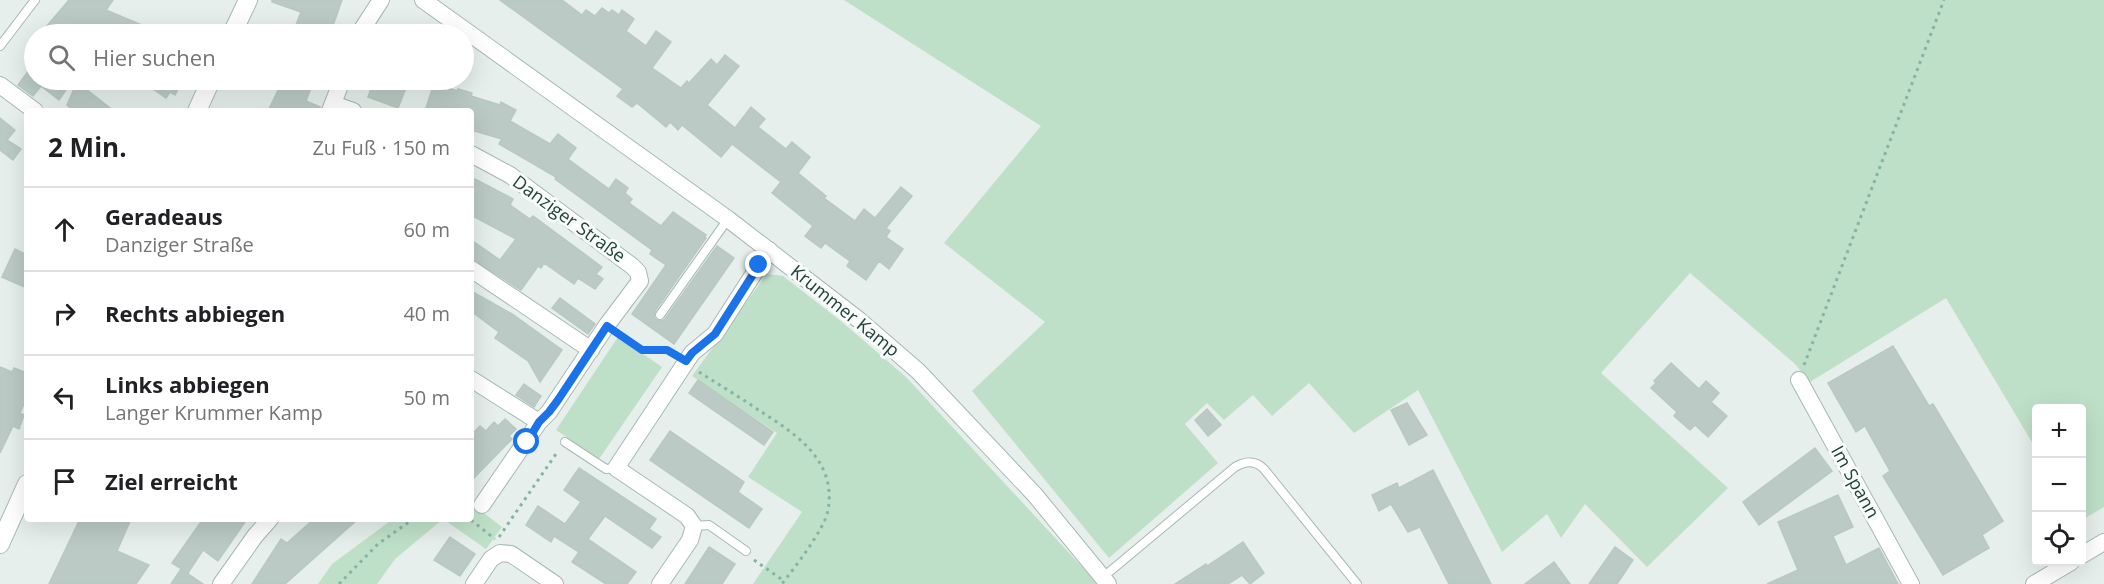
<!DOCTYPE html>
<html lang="de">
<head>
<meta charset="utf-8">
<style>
	:root { --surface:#fff; --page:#f6f6f6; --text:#202124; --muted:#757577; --line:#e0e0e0 }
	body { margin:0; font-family:"Open Sans",sans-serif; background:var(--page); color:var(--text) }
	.controls { position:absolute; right:18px; bottom:18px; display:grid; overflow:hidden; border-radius:6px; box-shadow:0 6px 24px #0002 }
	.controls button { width:54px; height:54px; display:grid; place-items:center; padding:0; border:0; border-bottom:2px solid var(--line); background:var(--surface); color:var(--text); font:30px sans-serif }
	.stop { position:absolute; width:18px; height:18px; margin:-14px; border:4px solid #1a73e8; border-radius:50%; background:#fff }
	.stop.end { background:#1a73e8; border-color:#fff; box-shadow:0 2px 6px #0008 }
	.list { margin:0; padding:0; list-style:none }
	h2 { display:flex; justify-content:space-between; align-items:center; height:78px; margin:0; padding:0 24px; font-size:26px }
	h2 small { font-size:20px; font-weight:400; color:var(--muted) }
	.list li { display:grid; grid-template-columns:39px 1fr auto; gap:18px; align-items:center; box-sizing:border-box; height:84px; padding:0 24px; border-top:2px solid var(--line) }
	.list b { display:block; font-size:22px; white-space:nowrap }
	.list p { margin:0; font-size:20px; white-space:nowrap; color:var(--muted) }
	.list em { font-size:20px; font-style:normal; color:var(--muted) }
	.icon { flex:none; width:33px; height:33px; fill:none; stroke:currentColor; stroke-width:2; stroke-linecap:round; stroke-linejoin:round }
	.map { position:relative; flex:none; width:2104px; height:584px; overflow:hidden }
	.search { position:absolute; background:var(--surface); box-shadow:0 6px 24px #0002; left:24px; top:24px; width:450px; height:66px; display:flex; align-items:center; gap:15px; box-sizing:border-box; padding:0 21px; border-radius:33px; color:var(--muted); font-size:22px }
	.panel { position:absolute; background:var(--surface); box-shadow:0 6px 24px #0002; left:24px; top:108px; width:450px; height:414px; border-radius:6px }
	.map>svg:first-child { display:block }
</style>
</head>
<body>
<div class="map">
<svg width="2104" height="584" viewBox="0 0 2104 584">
	<rect width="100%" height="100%" fill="#e6efeb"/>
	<g fill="#bfe0c8">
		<path d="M 844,0 L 2104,0 L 2104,507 L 2082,520 L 2082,408 L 2036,408 L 2036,449 L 1946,298 L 1810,382 L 1795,364 L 1690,273 L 1601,373 L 1728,488 L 1647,567 L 1585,504 L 1561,538 L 1547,514 L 1502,552 L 1418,390 L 1354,433 L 1309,383 L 1272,416 L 1253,395 L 1224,420 L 1207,403 L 1185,424 L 1218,463 L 1109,558 L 972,391 L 1045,322 L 944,243 L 1041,126 Z"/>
		<path d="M 767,274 L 783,276 L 842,322 L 906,377 L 1098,584 L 753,584 L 802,512 L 748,477 L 777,433 L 692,376 Z"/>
		<path d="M 618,337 L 662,367 L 599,459 L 556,430 Z"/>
		<path d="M 471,503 L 502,527 L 486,549 L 443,519 L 471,519 Z"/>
		<path d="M 393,519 L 443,519 L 395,559 L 377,584 L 318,584 L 332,564 Z"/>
	</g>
	<g fill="#bbcac4" stroke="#b8c9c2" stroke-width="1.5">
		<path d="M 69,0 L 113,0 L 106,10 L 163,34 L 40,34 Z"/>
		<path d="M 272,0 L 342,0 L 330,34 L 305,34 L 294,30 L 301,12 L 272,2 Z"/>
		<path d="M 500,0 L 562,0 L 582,15 L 586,10 L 595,16 L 602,8 L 609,13 L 612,10 L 619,15 L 622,10 L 634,19 L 626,31 L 646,46 L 656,31 L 671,42 L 652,68 L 681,88 L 687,81 L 689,83 L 711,59 L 717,65 L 725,55 L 739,66 L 707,105 L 735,128 L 751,107 L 765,119 L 758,127 L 786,149 L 792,142 L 810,157 L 798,173 L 826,196 L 824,198 L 855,221 L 864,209 L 875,218 L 901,187 L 912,196 L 886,228 L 890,231 L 886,237 L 903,249 L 889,269 L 879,261 L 866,280 L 847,266 L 850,261 L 825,243 L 821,248 L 805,236 L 813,226 L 772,193 L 781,182 L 732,144 L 721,157 L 682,125 L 678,130 L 670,122 L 666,127 L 637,103 L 632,107 L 617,96 L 623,89 Z"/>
		<path d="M 34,63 L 34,80 L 54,80 L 66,90 L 59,100 L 41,86 L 33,96 L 18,85 Z"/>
		<path d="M 140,80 L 183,80 L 175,95 L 170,92 L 166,98 Z"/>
		<path d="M 283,80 L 314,80 L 306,101 L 320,107 L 320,111 L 268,111 Z"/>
		<path d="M 374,80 L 409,80 L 398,108 L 368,97 Z"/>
		<path d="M 77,82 L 114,111 L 74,111 L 67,105 Z"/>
		<path d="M 434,83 L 457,91 L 458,89 L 472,93 L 471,96 L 500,105 L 501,102 L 516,110 L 510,121 L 550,144 L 558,134 L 576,148 L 568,159 L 609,189 L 616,179 L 628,188 L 625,193 L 632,199 L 629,203 L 661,226 L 673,212 L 706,235 L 705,237 L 706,238 L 655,311 L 654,317 L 657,320 L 662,321 L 665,319 L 717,246 L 734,258 L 674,344 L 632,314 L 666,265 L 650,254 L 652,250 L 555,179 L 556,177 L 499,144 L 502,139 L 471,130 L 471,111 L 425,111 Z"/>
		<path d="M 0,118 L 15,130 L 7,140 L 21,149 L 13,160 L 0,150 Z"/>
		<path d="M 471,177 L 513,199 L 510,205 L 530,219 L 533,216 L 602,267 L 596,274 L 603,279 L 595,289 L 578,278 L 574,284 L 544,263 L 541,268 L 538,266 L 521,290 L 471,258 L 471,240 L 500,260 L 516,239 L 471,215 Z"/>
		<path d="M 15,249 L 27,255 L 27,288 L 2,277 Z"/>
		<path d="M 471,291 L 512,314 L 562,350 L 540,382 L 528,361 L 495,338 L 499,332 L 471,311 Z"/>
		<path d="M 560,298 L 595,324 L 588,334 L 552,308 Z"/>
		<path d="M 1893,346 L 1929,406 L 1933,404 L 2003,521 L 1982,535 L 1989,548 L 1943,575 L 1883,476 L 1890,471 L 1865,426 L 1856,432 L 1828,383 Z"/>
		<path d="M 1671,363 L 1699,389 L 1706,381 L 1719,393 L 1711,402 L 1727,416 L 1708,437 L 1695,425 L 1690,430 L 1674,416 L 1677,412 L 1651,388 L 1656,383 L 1654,381 Z"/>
		<path d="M 0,367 L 12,372 L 14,368 L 27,373 L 27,397 L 20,413 L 24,415 L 19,429 L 13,426 L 0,453 Z"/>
		<path d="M 698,380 L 773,432 L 764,445 L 689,393 Z"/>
		<path d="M 524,384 L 541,396 L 534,407 L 516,395 Z"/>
		<path d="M 1407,403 L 1427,435 L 1409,445 L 1391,410 Z"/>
		<path d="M 1207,409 L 1221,425 L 1208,436 L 1195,420 Z"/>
		<path d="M 505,419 L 516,429 L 509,436 L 512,439 L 471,481 L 471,435 L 480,426 L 486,431 L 494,422 L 498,426 Z"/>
		<path d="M 670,431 L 744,482 L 738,492 L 762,509 L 749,528 L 650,460 Z"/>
		<path d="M 1815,448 L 1832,471 L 1759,525 L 1743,502 Z"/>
		<path d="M 579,468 L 656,519 L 649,529 L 661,537 L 652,548 L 605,516 L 588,539 L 636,572 L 627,584 L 606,584 L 572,562 L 579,552 L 554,536 L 551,542 L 526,525 L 538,506 L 565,524 L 581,502 L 564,490 Z"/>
		<path d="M 1433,470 L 1491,584 L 1449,584 L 1420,527 L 1408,532 L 1391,504 L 1379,511 L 1372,495 L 1397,483 L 1399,488 Z"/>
		<path d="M 1838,495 L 1853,527 L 1833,536 L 1846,565 L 1879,548 L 1898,584 L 1767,584 L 1798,570 L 1778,522 Z"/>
		<path d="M 80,519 L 131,519 L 117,551 L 149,565 L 136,584 L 49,584 Z"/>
		<path d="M 203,519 L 247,519 L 218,561 L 203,550 L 188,573 L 172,563 Z"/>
		<path d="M 314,519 L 358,519 L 285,584 L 252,584 L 281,539 L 287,543 Z"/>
		<path d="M 450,537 L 475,554 L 460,576 L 434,560 Z"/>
		<path d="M 1243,542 L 1264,573 L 1250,584 L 1242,575 L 1228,584 L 1175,584 L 1206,564 L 1207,566 Z"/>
		<path d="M 709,547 L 735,564 L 722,584 L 685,584 Z"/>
		<path d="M 1615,547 L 1633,560 L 1617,584 L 1589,584 Z"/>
		<path d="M 1554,562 L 1570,584 L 1525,584 Z"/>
		<path d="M 181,569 L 203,584 L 171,584 Z"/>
	</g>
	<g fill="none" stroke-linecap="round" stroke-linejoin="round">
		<defs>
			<g id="service">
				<path d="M 0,46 L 35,0"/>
				<path d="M 660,315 L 728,219"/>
				<path d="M 565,442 L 606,469 L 616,468"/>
				<path d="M 694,526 L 709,525 L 746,551"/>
				<path d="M 1102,578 L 1235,467 C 1246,461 1255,460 1264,469 L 1357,584"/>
			</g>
			<g id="minor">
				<path d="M 423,0 L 728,219 L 859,320 L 918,371 L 1035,495 L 1108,584"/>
				<path d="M 359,34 L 381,0"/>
				<path d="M 0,85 L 35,111"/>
				<path d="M 333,104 L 353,111"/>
				<path d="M 330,111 L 342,80"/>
				<path d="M 471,154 L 510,175 L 632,266 L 638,272 L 640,281 L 607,325 L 549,412 L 539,422 L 482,505"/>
				<path d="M 471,269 L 591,350"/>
				<path d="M 471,379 L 539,422"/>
				<path d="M 1799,380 L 1911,584"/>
				<path d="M 2082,555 L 2104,542"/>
				<path d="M 221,584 L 255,536 L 270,519"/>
				<path d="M 474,584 L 491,559 L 500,553 L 511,554 L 555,584"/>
				<path d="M 660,584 L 690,540 L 694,526 L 687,516 L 616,468 L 692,353 L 715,334 L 769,250"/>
				<path d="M 2034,584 L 2071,562"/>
			</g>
			<g id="tertiary">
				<path d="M 232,34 L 248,0"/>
				<path d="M 197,111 L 211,80"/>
				<path d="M 0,544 L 27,484"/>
			</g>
		</defs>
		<use href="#service" stroke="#a8b8b2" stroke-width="10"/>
		<use href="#minor" stroke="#a8b8b2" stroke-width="18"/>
		<use href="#tertiary" stroke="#a8b8b2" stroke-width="20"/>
		<g stroke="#86b3a5" stroke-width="3" stroke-dasharray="3 4.5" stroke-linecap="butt">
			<path d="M 620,335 L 642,350 L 667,350 L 674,354"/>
			<path d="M 1804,365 L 1944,0"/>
			<path d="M 699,372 C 718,384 738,396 757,409 C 794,433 837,459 828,510 C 825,529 794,568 782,584"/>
			<path d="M 471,520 L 495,539"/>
			<path d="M 499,537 L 558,451"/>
			<path d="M 754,560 L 784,581"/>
			<path d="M 339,584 L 378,544 L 413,519"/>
		</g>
		<use href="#service" stroke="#fff" stroke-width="8"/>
		<use href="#minor" stroke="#fff" stroke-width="16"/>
		<use href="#tertiary" stroke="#fff" stroke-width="18"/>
	</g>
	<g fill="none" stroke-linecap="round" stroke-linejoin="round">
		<path stroke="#1a73e8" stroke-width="8" d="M 527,442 L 539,422 L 549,412 L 558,400 L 607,326 L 642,350 L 667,350 L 686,361 L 692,353 L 715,334 L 759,265"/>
	</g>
	<g text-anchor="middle" stroke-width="6" stroke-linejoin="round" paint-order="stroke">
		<g font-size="18" fill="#24423a" stroke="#f7fbf9">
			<text transform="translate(569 219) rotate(36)" y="6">Danziger Straße</text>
			<text transform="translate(845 311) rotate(39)" y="6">Krummer Kamp</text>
			<text transform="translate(1855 482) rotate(61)" y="6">Im Spann</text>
		</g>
	</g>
</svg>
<div class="controls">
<button>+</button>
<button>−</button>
<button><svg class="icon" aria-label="locate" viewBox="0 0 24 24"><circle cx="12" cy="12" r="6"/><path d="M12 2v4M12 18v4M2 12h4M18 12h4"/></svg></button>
</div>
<div class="stop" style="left:527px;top:442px"></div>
<div class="stop end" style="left:759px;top:265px"></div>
<div class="search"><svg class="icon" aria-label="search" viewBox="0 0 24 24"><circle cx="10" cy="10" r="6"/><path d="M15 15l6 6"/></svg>Hier suchen</div>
<section class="panel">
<h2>2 Min.<small>Zu Fuß · 150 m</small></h2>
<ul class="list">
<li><svg class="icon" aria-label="ahead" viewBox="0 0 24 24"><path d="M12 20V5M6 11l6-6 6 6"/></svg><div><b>Geradeaus</b><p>Danziger Straße</p></div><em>60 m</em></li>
<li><svg class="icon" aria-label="right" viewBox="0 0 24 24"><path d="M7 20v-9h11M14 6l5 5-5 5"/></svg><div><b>Rechts abbiegen</b></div><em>40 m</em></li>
<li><svg class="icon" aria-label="left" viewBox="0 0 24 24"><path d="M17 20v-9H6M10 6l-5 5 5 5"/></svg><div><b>Links abbiegen</b><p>Langer Krummer Kamp</p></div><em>50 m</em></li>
<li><svg class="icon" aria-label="arrive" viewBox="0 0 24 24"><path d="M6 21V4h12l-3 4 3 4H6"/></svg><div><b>Ziel erreicht</b></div></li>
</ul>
</section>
</div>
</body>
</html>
